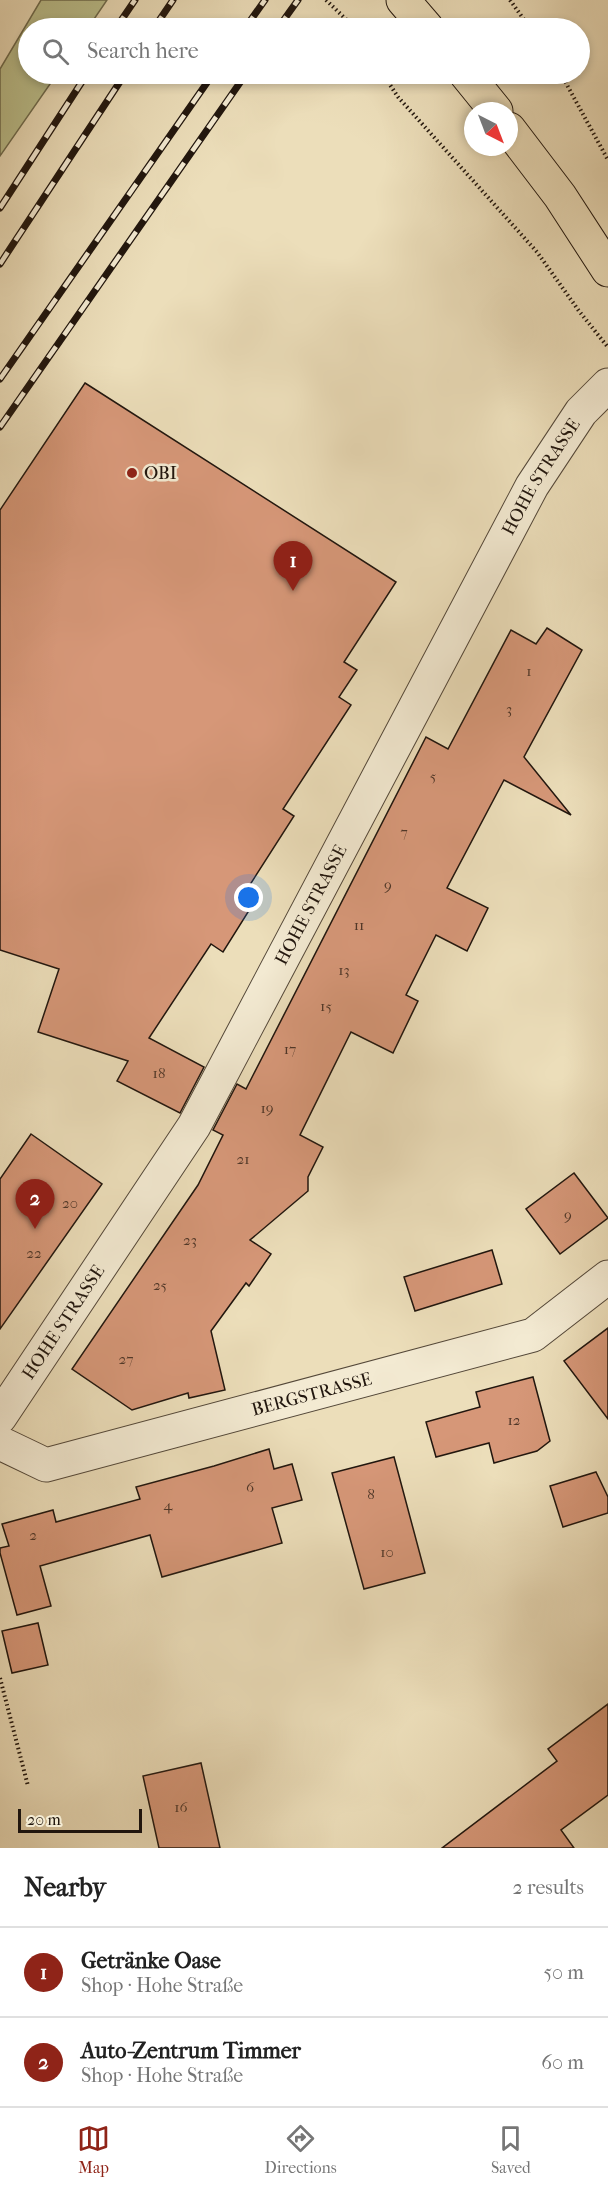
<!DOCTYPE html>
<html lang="en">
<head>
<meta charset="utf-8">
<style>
	:root { --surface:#fff; --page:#f2f2f2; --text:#222; --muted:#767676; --line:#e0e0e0; --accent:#8f2418 }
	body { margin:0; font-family:"IM FELL French Canon",serif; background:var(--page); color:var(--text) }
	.compass { position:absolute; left:464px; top:102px; width:54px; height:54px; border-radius:50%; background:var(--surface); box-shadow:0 3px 9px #0003; rotate:138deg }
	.scale { position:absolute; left:18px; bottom:15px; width:124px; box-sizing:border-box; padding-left:6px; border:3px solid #21160e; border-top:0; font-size:16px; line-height:21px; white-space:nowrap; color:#21160e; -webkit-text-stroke:4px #f3ead2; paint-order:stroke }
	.you { position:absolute; left:249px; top:898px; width:21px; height:21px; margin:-15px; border:4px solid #fff; border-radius:50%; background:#1a73e8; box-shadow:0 0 0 9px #1a73e833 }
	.badge { display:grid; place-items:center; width:39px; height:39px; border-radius:50%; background:var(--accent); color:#fff; font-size:20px; font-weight:700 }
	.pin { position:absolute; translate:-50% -50px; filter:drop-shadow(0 2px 3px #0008) }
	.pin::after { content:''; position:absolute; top:32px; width:21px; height:18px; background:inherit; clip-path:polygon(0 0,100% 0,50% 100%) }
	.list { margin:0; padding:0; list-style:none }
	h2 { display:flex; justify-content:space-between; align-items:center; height:78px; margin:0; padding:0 24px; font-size:26px }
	h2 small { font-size:20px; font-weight:400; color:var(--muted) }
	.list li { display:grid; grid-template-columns:39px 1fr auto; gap:18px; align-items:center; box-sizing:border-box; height:90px; padding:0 24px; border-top:2px solid var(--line) }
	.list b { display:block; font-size:22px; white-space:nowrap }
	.list p { margin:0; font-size:20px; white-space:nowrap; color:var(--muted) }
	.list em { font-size:20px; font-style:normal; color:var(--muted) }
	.icon { flex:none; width:33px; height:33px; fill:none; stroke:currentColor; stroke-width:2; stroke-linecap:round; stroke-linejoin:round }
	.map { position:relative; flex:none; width:608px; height:1848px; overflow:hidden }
	.search { position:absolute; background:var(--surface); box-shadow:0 3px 9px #0003; left:18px; right:18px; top:18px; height:66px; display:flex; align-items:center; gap:15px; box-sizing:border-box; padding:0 21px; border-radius:33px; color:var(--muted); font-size:22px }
	.sheet { height:258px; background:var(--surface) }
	nav { display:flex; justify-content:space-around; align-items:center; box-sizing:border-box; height:84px; border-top:2px solid var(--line); background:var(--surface); font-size:16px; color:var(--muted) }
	nav a { display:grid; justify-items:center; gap:3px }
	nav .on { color:var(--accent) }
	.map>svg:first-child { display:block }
</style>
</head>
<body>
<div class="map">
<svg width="608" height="1848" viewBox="0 0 608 1848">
	<rect width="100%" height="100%" fill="#ecdeba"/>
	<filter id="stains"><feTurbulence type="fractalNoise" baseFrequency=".00333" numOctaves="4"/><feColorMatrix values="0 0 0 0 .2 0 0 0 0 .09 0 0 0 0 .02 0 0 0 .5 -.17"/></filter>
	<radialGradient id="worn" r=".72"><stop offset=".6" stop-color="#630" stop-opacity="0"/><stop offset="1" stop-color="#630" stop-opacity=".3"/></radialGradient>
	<path fill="#bbc08d" stroke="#6e6b4e" stroke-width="1.5" d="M 41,0 L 107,0 L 88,28 L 28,28 L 28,74 L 57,74 L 0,156 L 0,69 Z"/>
	<g fill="#d69778" stroke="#21160e" stroke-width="1.5">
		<path d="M 85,383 L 396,582 L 344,662 L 357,670 L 339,697 L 351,705 L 283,809 L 294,816 L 244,894 L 255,901 L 223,952 L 211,944 L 149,1038 L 204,1067 L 180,1113 L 117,1081 L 128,1061 L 38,1032 L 59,969 L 0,950 L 0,510 Z"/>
		<path d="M 547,628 L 582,650 L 524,757 L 571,815 L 504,780 L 447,888 L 488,908 L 467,951 L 436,935 L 406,995 L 418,1001 L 393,1053 L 351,1032 L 300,1135 L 323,1147 L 308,1177 L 308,1191 L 250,1240 L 271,1254 L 249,1286 L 246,1283 L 211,1331 L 225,1390 L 189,1398 L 188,1393 L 132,1410 L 72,1369 L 198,1185 L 223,1135 L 213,1130 L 237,1084 L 246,1089 L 426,737 L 448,749 L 511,630 L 536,644 Z"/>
		<path d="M 31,1134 L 102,1184 L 0,1329 L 0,1179 Z"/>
		<path d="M 574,1173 L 608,1218 L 560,1254 L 526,1209 Z"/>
		<path d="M 492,1250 L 502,1284 L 415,1311 L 404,1277 Z"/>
		<path d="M 608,1328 L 608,1419 L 564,1361 Z"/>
		<path d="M 533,1377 L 550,1441 L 537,1451 L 494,1463 L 489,1443 L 436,1457 L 426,1422 L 480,1407 L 476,1392 Z"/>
		<path d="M 269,1449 L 274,1469 L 292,1464 L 302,1500 L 272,1508 L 282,1543 L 162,1577 L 150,1535 L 40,1566 L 51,1606 L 17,1615 L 0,1553 L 0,1548 L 9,1546 L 2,1524 L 53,1510 L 56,1522 L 140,1499 L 136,1487 L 214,1466 Z"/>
		<path d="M 394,1457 L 425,1573 L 364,1589 L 332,1473 Z"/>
		<path d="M 596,1472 L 608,1497 L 608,1513 L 563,1527 L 550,1486 Z"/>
		<path d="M 38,1623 L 48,1665 L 12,1673 L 2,1631 Z"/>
		<path d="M 608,1704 L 608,1795 L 561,1830 L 574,1848 L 442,1848 L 557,1761 L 548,1749 Z"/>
		<path d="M 201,1763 L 220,1848 L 159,1848 L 143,1776 Z"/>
	</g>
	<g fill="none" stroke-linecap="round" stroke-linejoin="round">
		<defs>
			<g id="minor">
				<path id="s1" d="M 0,1417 L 194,1126 L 532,486 L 581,412 L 608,385"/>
				<path id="s2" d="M 0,1443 L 46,1465 L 533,1335 L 608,1277"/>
			</g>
			<g id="major">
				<path d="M 403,0 L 427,28"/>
				<path d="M 466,74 L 496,111"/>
				<path d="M 509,129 L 560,196 L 608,270"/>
			</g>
		</defs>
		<use href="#minor" stroke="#544839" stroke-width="35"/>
		<use href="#major" stroke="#21160e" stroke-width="35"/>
		<g stroke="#21160e" stroke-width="4" stroke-dasharray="1.5 3" stroke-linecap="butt">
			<path d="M 326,0 L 355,28"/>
			<path d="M 510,0 L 530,28"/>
			<path d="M 383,74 L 398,97 L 537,252 L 579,311 L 607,346"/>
			<path d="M 561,74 L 608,160"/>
			<path d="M 0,1678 L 28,1786"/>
		</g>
		<use href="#minor" stroke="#f3ead2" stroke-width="33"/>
		<use href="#major" stroke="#ecdeba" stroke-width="33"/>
		<defs>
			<g id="rail">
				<path d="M 116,28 L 135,0"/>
				<path d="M 154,28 L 173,0"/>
				<path d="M 245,28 L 265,0"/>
				<path d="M 278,28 L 298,0"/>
				<path d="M 0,208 L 87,74"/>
				<path d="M 0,264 L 125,74"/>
				<path d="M 0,379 L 213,74"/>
				<path d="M 0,427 L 246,74"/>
			</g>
		</defs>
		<use href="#rail" stroke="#21160e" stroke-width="7"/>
		<use href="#rail" stroke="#f3ead2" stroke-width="4.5" stroke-dasharray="14" stroke-linecap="butt"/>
	</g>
	<circle fill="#8f2418" stroke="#f3ead2" stroke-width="2" cx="132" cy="473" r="6"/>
	<g text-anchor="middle" stroke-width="5" stroke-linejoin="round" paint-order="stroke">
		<g font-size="15" fill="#4e3628">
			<text x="529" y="676">1</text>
			<text x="509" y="714">3</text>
			<text x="433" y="781">5</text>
			<text x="404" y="837">7</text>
			<text x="388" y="890">9</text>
			<text x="359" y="930">11</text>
			<text x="344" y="975">13</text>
			<text x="326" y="1011">15</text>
			<text x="290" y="1054">17</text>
			<text x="159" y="1078">18</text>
			<text x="267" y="1113">19</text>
			<text x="243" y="1164">21</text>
			<text x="70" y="1208">20</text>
			<text x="568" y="1220">9</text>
			<text x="190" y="1245">23</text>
			<text x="34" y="1258">22</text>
			<text x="160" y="1290">25</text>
			<text x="126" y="1364">27</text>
			<text x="514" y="1425">12</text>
			<text x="250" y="1492">6</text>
			<text x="371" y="1499">8</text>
			<text x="168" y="1510">4</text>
			<text x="33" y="1540">2</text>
			<text x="387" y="1557">10</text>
			<text x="181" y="1812">16</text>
		</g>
		<g font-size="18" fill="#21160e" stroke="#f3ead2" text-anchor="start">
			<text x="144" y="479">OBI</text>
		</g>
		<g font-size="18" fill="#21160e" stroke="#f3ead2">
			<text dy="6" stroke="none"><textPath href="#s1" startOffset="1086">HOHE STRASSE</textPath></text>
			<text dy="6" stroke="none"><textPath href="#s1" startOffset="600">HOHE STRASSE</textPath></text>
			<text dy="6" stroke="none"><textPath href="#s1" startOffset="114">HOHE STRASSE</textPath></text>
			<text dy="6" stroke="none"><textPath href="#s2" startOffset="326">BERGSTRASSE</textPath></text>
		</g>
	</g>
	<rect width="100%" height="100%" filter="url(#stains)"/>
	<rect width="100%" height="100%" fill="url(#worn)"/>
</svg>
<svg class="compass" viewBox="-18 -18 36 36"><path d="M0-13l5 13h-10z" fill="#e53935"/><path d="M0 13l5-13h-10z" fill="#767676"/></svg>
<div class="scale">20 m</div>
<div class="you"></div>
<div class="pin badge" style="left:293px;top:591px">1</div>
<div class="pin badge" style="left:35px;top:1229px">2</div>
<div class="search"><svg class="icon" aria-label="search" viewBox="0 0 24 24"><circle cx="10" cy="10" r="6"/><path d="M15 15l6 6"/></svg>Search here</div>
</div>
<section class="sheet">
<h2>Nearby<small>2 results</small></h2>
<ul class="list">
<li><span class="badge">1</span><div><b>Getränke Oase</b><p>Shop · Hohe Straße</p></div><em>50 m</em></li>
<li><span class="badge">2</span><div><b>Auto-Zentrum Timmer</b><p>Shop · Hohe Straße</p></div><em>60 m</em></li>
</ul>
</section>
<nav>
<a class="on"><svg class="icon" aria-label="map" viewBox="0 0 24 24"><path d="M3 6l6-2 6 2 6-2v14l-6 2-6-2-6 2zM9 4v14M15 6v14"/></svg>Map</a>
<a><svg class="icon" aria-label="directions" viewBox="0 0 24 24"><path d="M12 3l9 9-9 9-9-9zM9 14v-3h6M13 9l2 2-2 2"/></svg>Directions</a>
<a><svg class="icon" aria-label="saved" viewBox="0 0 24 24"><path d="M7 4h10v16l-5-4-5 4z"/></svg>Saved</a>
</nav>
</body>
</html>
